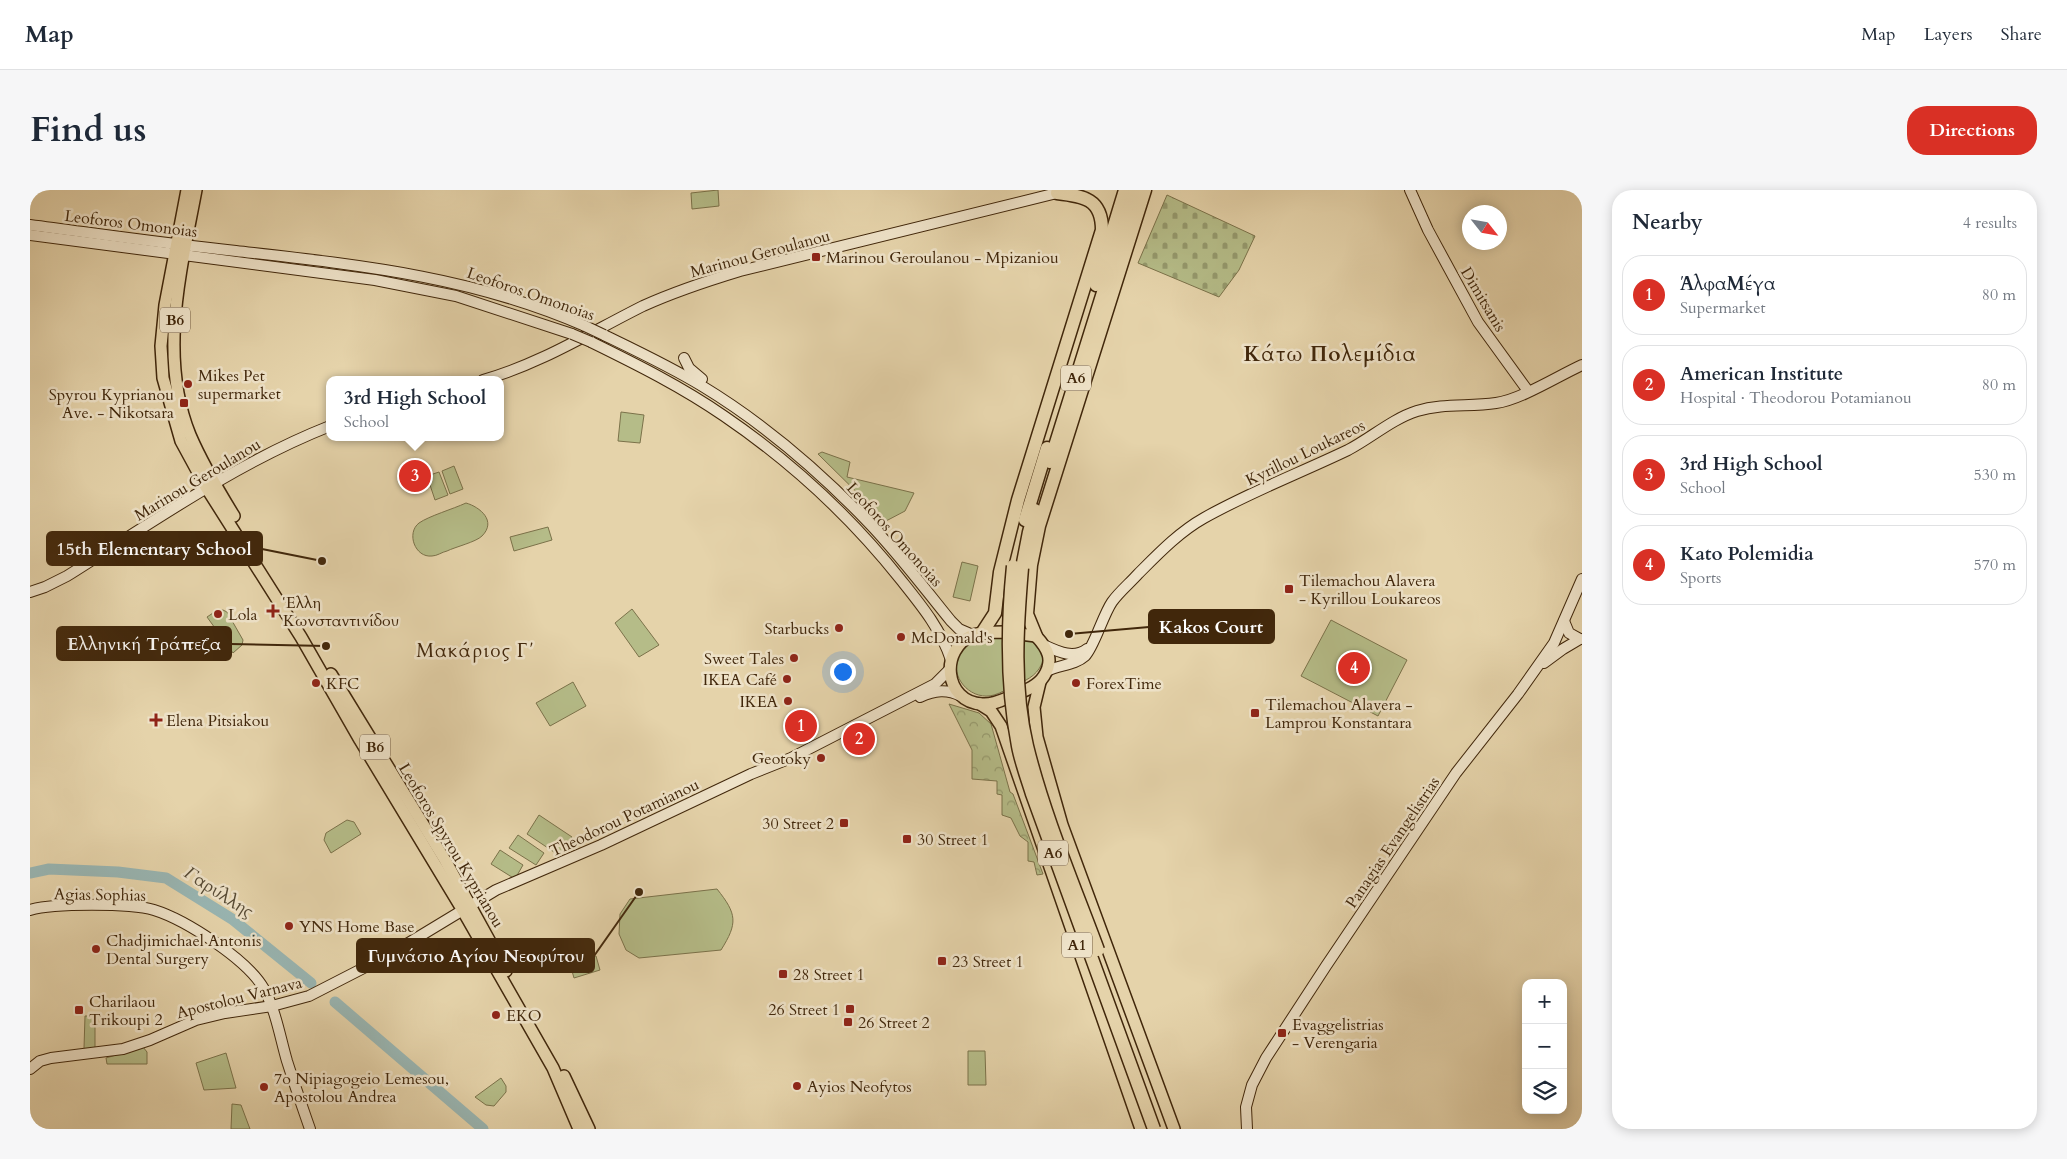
<!DOCTYPE html>
<html lang="en">
<head>
<meta charset="utf-8">
<style>
	:root { --surface:#fff; --page:#f6f6f7; --text:#1f2937; --muted:#747a83; --line:#e0e1e3; --accent:#d93025 }
	body { margin:0; font-family:Cardo,serif; background:var(--page); color:var(--text) }
	.controls { position:absolute; right:15px; bottom:15px; display:grid; overflow:hidden; border-radius:10px; box-shadow:0 2px 12px #0003 }
	.controls button { width:45px; height:45px; display:grid; place-items:center; padding:0; border:0; border-bottom:1px solid var(--line); background:var(--surface); color:var(--text); font:25px sans-serif }
	.compass { position:absolute; left:1432px; top:15px; width:45px; height:45px; border-radius:50%; background:var(--surface); box-shadow:0 2px 12px #0003; rotate:121deg }
	.you { position:absolute; left:812px; top:481px; width:18px; height:18px; margin:-12px; border:4px solid #fff; border-radius:50%; background:#1a73e8; box-shadow:0 0 0 8px #1a73e833 }
	.badge { display:grid; place-items:center; width:32px; height:32px; border-radius:50%; background:var(--accent); color:#fff; font-size:16px; font-weight:700 }
	.pin { position:absolute; translate:-50% -50%; border:2px solid #fff; box-shadow:0 1px 5px #0006 }
	.popup { position:absolute; left:296px; top:186px; width:178px; height:65px; box-sizing:border-box; display:grid; place-content:center; border-radius:10px; background:var(--surface); filter:drop-shadow(0 1px 4px #0005); font-size:16px; white-space:nowrap; color:var(--muted) }
	.popup b { font-size:19px; color:var(--text) }
	.popup::after { content:''; position:absolute; left:50%; top:100%; margin-left:-10px; border:10px solid transparent; border-top-color:var(--surface) }
	.list { margin:0; padding:0; list-style:none }
	h2 { display:flex; justify-content:space-between; align-items:center; height:65px; margin:0; padding:0 20px; font-size:21px }
	h2 small { font-size:16px; font-weight:400; color:var(--muted) }
	.list li { display:grid; grid-template-columns:32px 1fr auto; gap:15px; align-items:center; box-sizing:border-box; height:80px; margin:0 10px 10px; padding:0 10px; border:1px solid var(--line); border-radius:20px }
	.list b { display:block; font-size:19px; white-space:nowrap }
	.list p { margin:0; font-size:16px; white-space:nowrap; color:var(--muted) }
	.list em { font-size:16px; font-style:normal; color:var(--muted) }
	.icon { flex:none; width:28px; height:28px; fill:none; stroke:currentColor; stroke-width:2; stroke-linecap:round; stroke-linejoin:round }
	.map { position:relative; flex:none; width:1552px; height:939px; overflow:hidden; border-radius:20px }
	header { display:flex; align-items:center; gap:30px; box-sizing:border-box; height:70px; padding:0 25px; background:var(--surface); border-bottom:1px solid var(--line) }
	header strong { font-size:24px }
	nav { display:flex; gap:28px; margin-inline-start:auto; font-size:18px }
	.intro { display:flex; align-items:center; justify-content:space-between; box-sizing:border-box; height:120px; padding:0 30px }
	h1 { margin:0; font-size:35px }
	.button { padding:12px 22px; border-radius:20px; background:var(--accent); color:#fff; font-size:18px; font-weight:700 }
	main { display:flex; gap:30px; padding:0 30px }
	aside { flex:1; background:var(--surface); border-radius:20px; box-shadow:0 2px 12px #0003 }
	.map>svg:first-child { display:block }
</style>
</head>
<body>
<header>
<strong>Map</strong>
<nav><a>Map</a><a>Layers</a><a>Share</a></nav>
</header>
<div class="intro"><h1>Find us</h1><a class="button">Directions</a></div>
<main>
<div class="map">
<svg width="1552" height="939" viewBox="0 0 1552 939">
	<defs>
		<pattern id="forest-crowns" width="20" height="18" patternUnits="userSpaceOnUse" patternTransform="scale(1.25)"><rect width="20" height="18" fill="#b5bc88"/><path d="M2 6a3 3 0 1 1 6 0M12 15a3 3 0 1 1 6 0" fill="none" stroke="#95996d"/></pattern>
		<pattern id="cemetery-stones" width="16" height="16" patternUnits="userSpaceOnUse" patternTransform="scale(1.25)"><rect width="16" height="16" fill="#b5bc88"/><path d="M2 7V4a2 2 0 0 1 4 0v3zM10 15v-3a2 2 0 0 1 4 0v3z" fill="#95996d"/></pattern>
	</defs>
	<rect width="100%" height="100%" fill="#e5d3aa"/>
	<filter id="stains"><feTurbulence type="fractalNoise" baseFrequency=".004" numOctaves="4"/><feColorMatrix values="0 0 0 0 .2 0 0 0 0 .09 0 0 0 0 .02 0 0 0 .5 -.17"/></filter>
	<radialGradient id="worn" r=".72"><stop offset=".6" stop-color="#630" stop-opacity="0"/><stop offset="1" stop-color="#630" stop-opacity=".3"/></radialGradient>
	<g fill="#b5bc88" stroke="#7b724a">
		<path d="M 688,0 L 689,16 L 662,19 L 661,3 Z"/>
		<path d="M 591,222 L 614,225 L 610,253 L 588,251 Z"/>
		<path d="M 792,262 L 820,272 L 817,287 L 884,303 L 875,321 L 856,331 L 788,264 Z"/>
		<path d="M 424,276 L 433,299 L 420,304 L 412,281 Z"/>
		<path d="M 409,282 L 418,305 L 405,310 L 397,286 Z"/>
		<path d="M 436,313 C 450,317 467,331 452,346 C 446,352 425,357 417,361 C 412,362 407,366 402,366 C 385,368 376,343 389,333 C 399,326 423,319 436,313 Z"/>
		<path d="M 518,337 L 522,350 L 484,361 L 480,347 Z"/>
		<path d="M 932,372 L 948,376 L 940,411 L 923,407 Z"/>
		<path d="M 602,419 L 629,455 L 609,467 L 585,433 Z"/>
		<path d="M 193,420 L 197,422 L 213,450 L 212,455 L 203,463 L 177,427 L 186,421 Z"/>
		<path d="M 1301,430 L 1377,470 L 1348,526 L 1271,486 Z"/>
		<path d="M 995,445 L 1008,453 L 1014,468 C 1009,484 1000,489 985,495 C 979,498 971,503 964,505 C 943,511 922,491 927,470 C 929,461 936,455 942,448 Z"/>
		<path d="M 543,492 L 556,516 L 520,536 L 506,513 Z"/>
		<path d="M 509,625 L 542,647 L 530,666 L 497,644 Z"/>
		<path d="M 317,630 L 324,632 L 331,644 L 301,663 L 294,650 L 296,643 Z"/>
		<path d="M 488,645 L 514,663 L 506,675 L 479,658 Z"/>
		<path d="M 470,660 L 493,675 L 485,689 L 461,674 Z"/>
		<path d="M 687,699 C 707,724 708,733 691,760 L 609,768 L 596,760 L 589,744 L 590,724 L 600,709 Z"/>
		<path d="M 566,766 L 570,780 L 544,788 L 540,774 Z"/>
		<path d="M 55,826 L 65,826 L 65,860 L 56,861 L 54,858 Z"/>
		<path d="M 113,857 L 117,862 L 117,874 L 77,874 L 76,868 Z"/>
		<path d="M 938,861 L 955,861 L 956,895 L 938,895 Z"/>
		<path d="M 196,863 L 206,898 L 174,900 L 166,873 Z"/>
		<path d="M 471,888 L 476,896 L 476,902 L 464,916 L 456,915 L 445,907 Z"/>
		<path d="M 202,914 L 211,915 L 220,939 L 201,939 Z"/>
	</g>
	<path fill="url(#forest-crowns)" stroke="#7b724a" d="M 919,514 L 949,523 L 961,534 L 980,602 L 983,604 L 1013,684 L 1007,685 L 1004,672 L 998,671 L 998,652 L 990,646 L 981,628 L 972,625 L 972,605 L 967,604 L 967,591 L 942,589 L 942,560 Z"/>
	<path fill="url(#cemetery-stones)" stroke="#7b724a" d="M 1137,5 L 1225,46 L 1209,80 L 1189,107 L 1108,73 Z"/>
	<g fill="none" stroke-linecap="round" stroke-linejoin="round">
		<g stroke="#99b6b3" stroke-width="11">
			<path d="M 0,683 L 19,679 L 88,682 L 136,688 L 202,729 L 281,793"/>
			<path d="M 305,812 L 453,939"/>
		</g>
		<defs>
			<g id="secondary">
				<path d="M 1380,0 L 1398,40 L 1448,132 L 1498,201"/>
				<path d="M 0,35 C 69,44 137,54 206,61 C 328,75 441,86 555,136"/>
				<path d="M 0,45 L 345,90 L 426,106 L 542,144"/>
				<path d="M 574,145 C 607,161 641,177 672,196 C 733,233 789,281 838,332 C 868,363 894,398 921,431 L 929,439 L 943,445"/>
				<path d="M 561,152 C 606,174 652,197 694,226 C 760,271 821,327 871,390 C 891,415 911,439 921,470"/>
				<path d="M 654,168 L 659,178 L 672,189"/>
				<path d="M 453,190 C 510,174 561,142 613,116 C 644,102 677,91 710,81 L 1027,3"/>
				<path d="M 0,402 L 15,397 L 37,386 C 123,332 206,273 300,236"/>
				<path d="M 1534,431 L 1539,443 L 1550,449"/>
				<path d="M 1016,456 C 1029,462 1044,469 1057,459"/>
				<path d="M 1514,473 L 1533,459 L 1550,449"/>
				<path d="M 1017,481 C 1029,475 1045,475 1055,466 C 1064,457 1073,425 1082,412 C 1089,402 1100,393 1108,384 C 1128,364 1149,342 1174,328 C 1220,302 1270,283 1318,260 C 1341,248 1362,229 1387,221 C 1413,213 1439,217 1466,213 C 1490,210 1528,186 1552,175"/>
				<path d="M 890,507 C 905,500 917,499 931,506"/>
				<path d="M 0,720 C 23,713 101,713 124,720 C 156,730 218,770 234,799 C 246,821 250,847 257,871 C 264,893 272,916 280,939"/>
				<path d="M 0,879 L 10,871 L 21,868 L 93,859 L 120,850 L 166,830 L 195,823 L 242,816 L 279,806 L 357,766 L 466,700 L 571,655 L 721,584 L 761,568 L 905,494 L 919,480"/>
				<path d="M 1217,939 L 1216,917 L 1222,895 L 1236,868 L 1296,776 L 1426,583 L 1488,504 L 1524,453 L 1552,389"/>
			</g>
			<g id="primary">
				<path d="M 157,0 L 135,115 L 131,156 L 133,188 L 151,251 L 176,297 L 271,447 L 330,550 L 432,719 L 523,878 L 549,939"/>
				<path d="M 166,0 C 151,80 128,166 160,245 C 172,273 188,300 204,326"/>
				<path d="M 973,442 L 1006,446 C 1018,459 1024,470 1014,486 C 1007,497 994,501 982,506 C 972,510 963,515 952,514 C 914,512 909,459 943,445 C 952,442 963,442 973,442 Z"/>
				<path d="M 301,484 L 415,670 L 476,781"/>
				<path d="M 1010,492 L 1004,517 L 1007,547 L 1032,635 L 1144,939"/>
				<path d="M 950,514 L 961,521 L 971,536 L 1111,939"/>
				<path d="M 534,886 L 559,939"/>
			</g>
			<g id="highway">
				<path d="M 1066,95 L 1095,0"/>
				<path d="M 1020,272 L 1105,0"/>
				<path d="M 995,330 L 1017,258"/>
				<path d="M 992,378 L 999,342 L 1005,320"/>
				<path d="M 952,443 L 965,423 L 970,382 L 988,310 L 1072,40 C 1072,9 1054,6 1027,3"/>
				<path d="M 1006,446 L 997,424 L 1001,375 L 1009,336 L 1115,0"/>
			</g>
		</defs>
		<use href="#secondary" stroke="#41270b" stroke-width="12"/>
		<use href="#primary" stroke="#41270b" stroke-width="14"/>
		<use href="#highway" stroke="#41270b" stroke-width="15"/>
		<use href="#secondary" stroke="#eee2c8" stroke-width="10"/>
		<use href="#primary" stroke="#e5d3aa" stroke-width="11"/>
		<use href="#highway" stroke="#e5d3aa" stroke-width="12"/>
		<defs>
			<g id="secondary-bridge">
				<path d="M 555,136 L 574,145"/>
				<path d="M 542,144 L 561,152"/>
			</g>
			<g id="highway-bridge">
				<path d="M 983,376 C 977,436 976,495 988,556 C 991,572 997,588 1002,604 L 1124,939"/>
				<path d="M 992,378 C 987,437 983,498 997,556 C 1014,625 1043,693 1068,760"/>
			</g>
		</defs>
		<use href="#secondary-bridge" stroke="#41270b" stroke-width="12" stroke-linecap="butt"/>
		<use href="#highway-bridge" stroke="#41270b" stroke-width="15" stroke-linecap="butt"/>
		<use href="#secondary-bridge" stroke="#eee2c8" stroke-width="10"/>
		<use href="#highway-bridge" stroke="#e5d3aa" stroke-width="12"/>
	</g>
	<g fill="#8f2418" stroke="#eee2c8" stroke-width="2">
		<rect x="781" y="62" width="10" height="10" rx="2.5"/>
		<circle cx="158" cy="194" r="5"/>
		<rect x="149" y="208" width="10" height="10" rx="2.5"/>
		<rect x="1254" y="394" width="10" height="10" rx="2.5"/>
		<path d="M240.5 413.5h5v5h5v5h-5v5h-5v-5h-5v-5h5z"/>
		<circle cx="188" cy="424" r="5"/>
		<circle cx="809" cy="438" r="5"/>
		<circle cx="871" cy="447" r="5"/>
		<circle cx="764" cy="468" r="5"/>
		<circle cx="757" cy="489" r="5"/>
		<circle cx="286" cy="493" r="5"/>
		<circle cx="1046" cy="493" r="5"/>
		<circle cx="758" cy="511" r="5"/>
		<rect x="1220" y="518" width="10" height="10" rx="2.5"/>
		<path d="M123.5 522.5h5v5h5v5h-5v5h-5v-5h-5v-5h5z"/>
		<circle cx="791" cy="568" r="5"/>
		<rect x="809" y="628" width="10" height="10" rx="2.5"/>
		<rect x="872" y="644" width="10" height="10" rx="2.5"/>
		<circle cx="259" cy="736" r="5"/>
		<circle cx="66" cy="759" r="5"/>
		<rect x="907" y="766" width="10" height="10" rx="2.5"/>
		<rect x="748" y="779" width="10" height="10" rx="2.5"/>
		<rect x="815" y="814" width="10" height="10" rx="2.5"/>
		<rect x="44" y="815" width="10" height="10" rx="2.5"/>
		<circle cx="466" cy="825" r="5"/>
		<rect x="813" y="827" width="10" height="10" rx="2.5"/>
		<rect x="1247" y="838" width="10" height="10" rx="2.5"/>
		<circle cx="767" cy="896" r="5"/>
		<circle cx="234" cy="897" r="5"/>
	</g>
	<g text-anchor="middle" stroke-width="5" stroke-linejoin="round" paint-order="stroke">
		<g fill="#eee2c8" stroke="#755f44" stroke-width="1">
			<rect x="130" y="117.5" width="30" height="25" rx="4"/>
			<rect x="1031" y="175.5" width="30" height="25" rx="4"/>
			<rect x="330" y="544.5" width="30" height="25" rx="4"/>
			<rect x="1008" y="650.5" width="30" height="25" rx="4"/>
			<rect x="1032" y="742.5" width="30" height="25" rx="4"/>
		</g>
		<g font-size="15" font-weight="bold" fill="#41270b">
			<text x="145" y="135">B6</text>
			<text x="1046" y="193">A6</text>
			<text x="345" y="562">B6</text>
			<text x="1023" y="668">A6</text>
			<text x="1047" y="760">A1</text>
		</g>
		<g font-size="16" fill="#41270b" stroke="#eee2c8">
			<text transform="translate(101 33) rotate(7)" y="6">Leoforos Omonoias</text>
			<text transform="translate(730 63) rotate(-15)" y="6">Marinou Geroulanou</text>
			<text transform="translate(501 103) rotate(19)" y="6">Leoforos Omonoias</text>
			<text transform="translate(1454 109) rotate(59)" y="6">Dimitsanis</text>
			<text transform="translate(1275 262) rotate(-26)" y="6">Kyrillou Loukareos</text>
			<text transform="translate(167 289) rotate(-31)" y="6">Marinou Geroulanou</text>
			<text transform="translate(865 344) rotate(48)" y="6">Leoforos Omonoias</text>
			<text transform="translate(594 627) rotate(-25)" y="6">Theodorou Potamianou</text>
			<text transform="translate(1362 652) rotate(-56)" y="6">Panagias Evangelistrias</text>
			<text transform="translate(422 655) rotate(59)" y="6">Leoforos Spyrou Kyprianou</text>
			<text transform="translate(70 704) rotate(1)" y="6">Agias Sophias</text>
			<text transform="translate(209 807) rotate(-14)" y="6">Apostolou Varnava</text>
		</g>
		<g font-size="16" fill="#41270b" stroke="#eee2c8" text-anchor="start">
			<text x="796" y="73">Marinou Geroulanou - Mpizaniou</text>
			<text x="168" y="191">Mikes Pet<tspan x="168" dy="18">supermarket</tspan></text>
			<text x="144" y="210" text-anchor="end">Spyrou Kyprianou<tspan x="144" dy="18">Ave. - Nikotsara</tspan></text>
			<text x="1269" y="396">Tilemachou Alavera<tspan x="1269" dy="18">- Kyrillou Loukareos</tspan></text>
			<text x="253" y="418">Έλλη<tspan x="253" dy="18">Κωνσταντινίδου</tspan></text>
			<text x="198" y="430">Lola</text>
			<text x="799" y="444" text-anchor="end">Starbucks</text>
			<text x="881" y="453">McDonald's</text>
			<text x="754" y="474" text-anchor="end">Sweet Tales</text>
			<text x="747" y="495" text-anchor="end">IKEA Café</text>
			<text x="296" y="499">KFC</text>
			<text x="1056" y="499">ForexTime</text>
			<text x="748" y="517" text-anchor="end">IKEA</text>
			<text x="1235" y="520">Tilemachou Alavera -<tspan x="1235" dy="18">Lamprou Konstantara</tspan></text>
			<text x="136" y="536">Elena Pitsiakou</text>
			<text x="781" y="574" text-anchor="end">Geotoky</text>
			<text x="804" y="639" text-anchor="end">30 Street 2</text>
			<text x="887" y="655">30 Street 1</text>
			<text x="269" y="742">YNS Home Base</text>
			<text x="76" y="756">Chadjimichael Antonis<tspan x="76" dy="18">Dental Surgery</tspan></text>
			<text x="922" y="777">23 Street 1</text>
			<text x="763" y="790">28 Street 1</text>
			<text x="59" y="817">Charilaou<tspan x="59" dy="18">Trikoupi 2</tspan></text>
			<text x="810" y="825" text-anchor="end">26 Street 1</text>
			<text x="476" y="831">EKO</text>
			<text x="828" y="838">26 Street 2</text>
			<text x="1262" y="840">Evaggelistrias<tspan x="1262" dy="18">- Verengaria</tspan></text>
			<text x="244" y="894">7o Nipiagogeio Lemesou,<tspan x="244" dy="18">Apostolou Andrea</tspan></text>
			<text x="777" y="902">Ayios Neofytos</text>
		</g>
		<g font-size="18" font-style="italic" fill="#574b35" stroke="#eee2c8">
			<text transform="translate(189 702) rotate(33)" y="6">Γαρύλλης</text>
		</g>
		<g font-size="19" letter-spacing="1" fill="#41270b" stroke="#eee2c8">
			<text x="446" y="467">Μακάριος Γ΄</text>
		</g>
		<g font-size="21" font-weight="bold" letter-spacing="1" fill="#41270b" stroke="#eee2c8">
			<text x="1300" y="171">Κάτω Πολεμίδια</text>
		</g>
	</g>
	<path fill="none" stroke="#41270b" stroke-width="2" d="M292 371L232 359M1039 444L1119 437M296 456L201 454M609 702L564 766"/>
	<g fill="#41270b" stroke="#eee2c8" stroke-width="2">
		<circle cx="292" cy="371" r="5"/>
		<circle cx="1039" cy="444" r="5"/>
		<circle cx="296" cy="456" r="5"/>
		<circle cx="609" cy="702" r="5"/>
	</g>
	<g fill="#41270b" stroke="#41270b" stroke-width="2">
		<rect x="17" y="342" width="215" height="33" rx="5"/>
		<rect x="1119" y="420" width="125" height="33" rx="5"/>
		<rect x="27" y="437" width="174" height="33" rx="5"/>
		<rect x="327" y="749" width="237" height="33" rx="5"/>
	</g>
	<g font-size="18" text-anchor="middle" font-weight="bold" fill="#fff">
		<text x="124" y="365">15th Elementary School</text>
		<text x="1181" y="443">Kakos Court</text>
		<text x="114" y="460">Ελληνική Τράπεζα</text>
		<text x="446" y="772">Γυμνάσιο Αγίου Νεοφύτου</text>
	</g>
	<rect width="100%" height="100%" filter="url(#stains)"/>
	<rect width="100%" height="100%" fill="url(#worn)"/>
</svg>
<div class="controls">
<button>+</button>
<button>−</button>
<button><svg class="icon" aria-label="layers" viewBox="0 0 24 24"><path d="M12 4l9 5-9 5-9-5zM3 14l9 5 9-5"/></svg></button>
</div>
<svg class="compass" viewBox="-18 -18 36 36"><path d="M0-13l5 13h-10z" fill="#e53935"/><path d="M0 13l5-13h-10z" fill="#747a83"/></svg>
<div class="you"></div>
<div class="pin badge" style="left:771px;top:536px">1</div>
<div class="pin badge" style="left:829px;top:549px">2</div>
<div class="pin badge" style="left:385px;top:286px">3</div>
<div class="popup"><b>3rd High School</b>School</div>
<div class="pin badge" style="left:1324px;top:478px">4</div>
</div>
<aside>
<h2>Nearby<small>4 results</small></h2>
<ul class="list">
<li><span class="badge">1</span><div><b>ΆλφαΜέγα</b><p>Supermarket</p></div><em>80 m</em></li>
<li><span class="badge">2</span><div><b>American Institute</b><p>Hospital · Theodorou Potamianou</p></div><em>80 m</em></li>
<li><span class="badge">3</span><div><b>3rd High School</b><p>School</p></div><em>530 m</em></li>
<li><span class="badge">4</span><div><b>Kato Polemidia</b><p>Sports</p></div><em>570 m</em></li>
</ul>
</aside>
</main>
</body>
</html>
